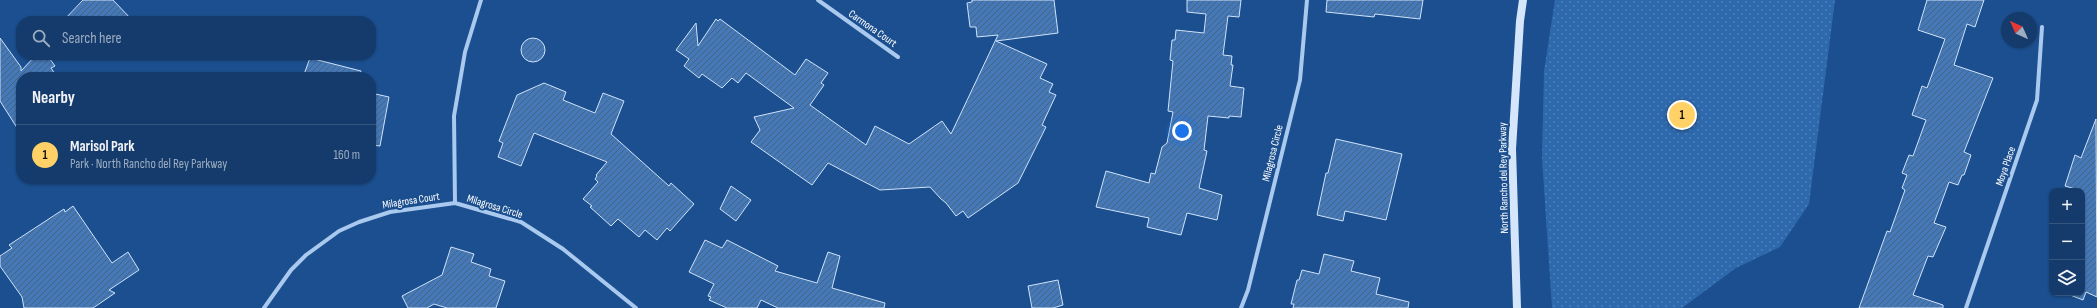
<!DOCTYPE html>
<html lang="en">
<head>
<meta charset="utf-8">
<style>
	:root { --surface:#143b6b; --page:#1d4271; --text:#f1f3f6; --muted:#9dadc1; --line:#33557e; --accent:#ffd166 }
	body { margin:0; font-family:"Sofia Sans Condensed",sans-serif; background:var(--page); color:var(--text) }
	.controls { position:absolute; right:12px; bottom:12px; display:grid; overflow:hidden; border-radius:8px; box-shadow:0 1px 3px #0004 }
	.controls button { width:36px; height:36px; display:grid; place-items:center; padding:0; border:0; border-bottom:1px solid var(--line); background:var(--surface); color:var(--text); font:20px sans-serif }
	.compass { position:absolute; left:2001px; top:12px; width:36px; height:36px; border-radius:50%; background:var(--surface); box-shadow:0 1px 3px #0004; rotate:315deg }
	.you { position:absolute; left:1182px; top:131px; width:14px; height:14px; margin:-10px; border:3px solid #fff; border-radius:50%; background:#1a73e8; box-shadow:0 0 0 6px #1a73e833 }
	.badge { display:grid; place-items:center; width:26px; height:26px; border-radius:50%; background:var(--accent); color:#111; font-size:13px; font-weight:700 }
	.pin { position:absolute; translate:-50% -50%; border:2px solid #fff; box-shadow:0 1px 4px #0006 }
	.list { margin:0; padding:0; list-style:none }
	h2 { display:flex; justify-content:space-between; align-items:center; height:52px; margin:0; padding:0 16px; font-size:17px }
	h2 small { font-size:13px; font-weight:400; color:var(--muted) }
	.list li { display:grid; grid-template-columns:26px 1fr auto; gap:12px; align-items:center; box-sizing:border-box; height:60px; padding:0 16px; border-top:1px solid var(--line) }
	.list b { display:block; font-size:15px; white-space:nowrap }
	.list p { margin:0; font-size:13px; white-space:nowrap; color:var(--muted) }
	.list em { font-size:13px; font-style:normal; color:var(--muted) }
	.icon { flex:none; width:22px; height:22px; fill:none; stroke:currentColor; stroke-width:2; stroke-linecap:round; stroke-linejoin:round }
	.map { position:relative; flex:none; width:2097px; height:308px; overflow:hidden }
	.search { position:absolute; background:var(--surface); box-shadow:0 1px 3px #0004; left:16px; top:16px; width:360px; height:44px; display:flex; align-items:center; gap:10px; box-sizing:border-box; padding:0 14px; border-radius:16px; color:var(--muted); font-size:15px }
	.panel { position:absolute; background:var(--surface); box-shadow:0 1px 3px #0004; left:16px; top:72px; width:360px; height:112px; border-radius:16px }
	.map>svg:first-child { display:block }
</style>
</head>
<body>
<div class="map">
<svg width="2097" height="308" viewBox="0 0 2097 308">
	<defs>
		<pattern id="green-dots" width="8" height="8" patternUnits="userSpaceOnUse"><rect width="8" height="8" fill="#2e69ad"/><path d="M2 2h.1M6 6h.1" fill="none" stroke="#4d80b9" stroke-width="1.8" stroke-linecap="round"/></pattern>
		<pattern id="building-hatch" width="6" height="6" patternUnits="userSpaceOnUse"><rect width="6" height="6" fill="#4478b7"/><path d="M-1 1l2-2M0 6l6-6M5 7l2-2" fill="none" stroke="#486282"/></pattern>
	</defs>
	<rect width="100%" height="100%" fill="#1b4f8f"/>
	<path fill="url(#green-dots)" d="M 1555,0 L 1835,0 L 1809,204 L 1780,247 L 1736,268 L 1682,308 L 1552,308 L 1542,158 L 1544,71 Z"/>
	<g fill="url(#building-hatch)" stroke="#cfe3fa">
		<path d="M 83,0 L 113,0 L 133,21 L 63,21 Z"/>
		<path d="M 972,0 L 1054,0 L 1058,33 L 996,41 L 1047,64 L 1040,78 L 1053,84 L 1049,92 L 1056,95 L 1042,125 L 1046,127 L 1018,183 L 968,218 L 963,211 L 956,216 L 946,203 L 941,199 L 930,187 L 880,190 L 828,163 L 812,185 L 751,142 L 760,130 L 754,117 L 794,108 L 746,73 L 738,83 L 732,78 L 722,88 L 702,74 L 699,78 L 684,66 L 689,59 L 676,50 L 696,23 L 698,46 L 716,19 L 718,21 L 720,19 L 795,75 L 806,59 L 828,73 L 821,83 L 824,85 L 810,105 L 866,145 L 875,126 L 909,144 L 942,121 L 951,134 L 998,35 L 977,37 L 976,27 L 970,27 L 967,3 L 972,2 Z"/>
		<path d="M 1187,0 L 1241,0 L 1239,17 L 1228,16 L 1223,55 L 1232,56 L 1231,65 L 1233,65 L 1230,86 L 1244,88 L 1241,117 L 1229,116 L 1229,118 L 1208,116 L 1204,150 L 1207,151 L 1199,188 L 1222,195 L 1217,220 L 1187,213 L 1181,235 L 1147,227 L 1149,218 L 1096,207 L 1106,171 L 1149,183 L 1151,173 L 1155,174 L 1162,147 L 1167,143 L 1173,112 L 1168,111 L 1173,61 L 1170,60 L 1172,40 L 1175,40 L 1176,30 L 1204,33 L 1206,14 L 1187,12 Z"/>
		<path d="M 1327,0 L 1423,0 L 1420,19 L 1375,14 L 1374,17 L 1326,12 Z"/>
		<path d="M 1927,0 L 1984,0 L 1975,27 L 1967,24 L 1954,65 L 1993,78 L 1964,152 L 1971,155 L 1964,175 L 1962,175 L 1958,185 L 1949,182 L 1934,223 L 1946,227 L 1933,257 L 1928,256 L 1913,295 L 1943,305 L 1943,308 L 1859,308 L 1887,231 L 1890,232 L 1905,190 L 1902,188 L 1907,175 L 1902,173 L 1909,155 L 1913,156 L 1926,120 L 1912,115 L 1922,86 L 1927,88 L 1945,39 L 1918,30 Z"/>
		<path d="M 0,38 L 21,67 L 21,71 L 36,55 L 47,55 L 55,66 L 51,68 L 57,77 L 21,77 L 21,134 L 0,101 Z"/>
		<circle cx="533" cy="50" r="12"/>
		<path d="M 310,58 L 361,71 L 360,77 L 303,77 Z"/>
		<path d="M 544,83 L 566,92 L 563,100 L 595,113 L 603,93 L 624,101 L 611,134 L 669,186 L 671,183 L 694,204 L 670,231 L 667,228 L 657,240 L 645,230 L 639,237 L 618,219 L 611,226 L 590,207 L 592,206 L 583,199 L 598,182 L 595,179 L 597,176 L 596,175 L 607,162 L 534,133 L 521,166 L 498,157 L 503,143 L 499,141 L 517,95 Z"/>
		<path d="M 371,93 L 389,97 L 380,146 L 371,145 Z"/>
		<path d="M 2096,119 L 2097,297 L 2086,292 L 2083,300 L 2065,293 L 2082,293 L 2082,191 L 2065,186 L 2075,155 L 2081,158 Z"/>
		<path d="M 1336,139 L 1402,154 L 1386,220 L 1345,211 L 1343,221 L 1317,215 L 1326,173 L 1328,173 Z"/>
		<path d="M 731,186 L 751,200 L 736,221 L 720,209 Z"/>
		<path d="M 73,206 L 112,263 L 128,252 L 139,270 L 109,290 L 115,293 L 93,308 L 24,308 L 22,297 L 0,266 L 0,256 L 12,248 L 9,245 L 64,209 L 65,212 Z"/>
		<path d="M 705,240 L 722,248 L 727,240 L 778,266 L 775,271 L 817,283 L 828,252 L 840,256 L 832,288 L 885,303 L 884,308 L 778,308 L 761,300 L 757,308 L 727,308 L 709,300 L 711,297 L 708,296 L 714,284 L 689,272 Z"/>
		<path d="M 451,247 L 474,254 L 471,262 L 491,269 L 489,276 L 505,281 L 496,308 L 447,308 L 434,304 L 427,308 L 408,308 L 402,296 L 442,275 Z"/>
		<path d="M 1324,254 L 1354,261 L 1351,271 L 1380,278 L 1376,294 L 1409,302 L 1408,308 L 1293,308 L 1294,304 L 1291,304 L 1297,280 L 1299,280 L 1302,270 L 1319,274 Z"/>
		<path d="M 1058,280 L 1063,305 L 1053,308 L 1032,308 L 1028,286 Z"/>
	</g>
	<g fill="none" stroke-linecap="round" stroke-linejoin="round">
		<g stroke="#a9c9ee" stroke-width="4">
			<path d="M 818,0 L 898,57"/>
			<path d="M 455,203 L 454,116 L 465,52 L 481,0"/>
			<path d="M 264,308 L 291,270 L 306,255 L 339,231 L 359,222 L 390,212 L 455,203 L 521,222 L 563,249 L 636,308"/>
			<path d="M 1241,308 L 1248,290 L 1300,80 L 1307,0"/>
			<path d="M 1966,308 L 2037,100 L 2042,27"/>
		</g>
		<path stroke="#d6e6fa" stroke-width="8" d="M 1517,308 L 1512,149 L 1520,21 L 1523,0"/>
	</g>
	<g text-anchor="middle" stroke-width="4" stroke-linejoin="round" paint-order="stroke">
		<g font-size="11" fill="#fff" stroke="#1b4f8f">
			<text transform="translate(873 28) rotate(35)" y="4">Carmona Court</text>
			<text transform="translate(1272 153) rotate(-76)" y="4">Milagrosa Circle</text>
			<text transform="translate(2005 166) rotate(-71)" y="4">Moya Place</text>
			<text transform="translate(1503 178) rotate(-91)" y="4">North Rancho del Rey Parkway</text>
			<text transform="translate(411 200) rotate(-9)" y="4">Milagrosa Court</text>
			<text transform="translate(495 206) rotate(17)" y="4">Milagrosa Circle</text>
		</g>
	</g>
</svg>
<div class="controls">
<button>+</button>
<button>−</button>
<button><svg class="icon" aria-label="layers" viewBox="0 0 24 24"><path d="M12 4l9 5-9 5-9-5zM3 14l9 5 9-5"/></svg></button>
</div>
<svg class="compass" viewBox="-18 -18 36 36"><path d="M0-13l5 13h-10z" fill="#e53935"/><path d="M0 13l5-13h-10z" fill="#9dadc1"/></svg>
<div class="you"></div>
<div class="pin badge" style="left:1682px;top:115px">1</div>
<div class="search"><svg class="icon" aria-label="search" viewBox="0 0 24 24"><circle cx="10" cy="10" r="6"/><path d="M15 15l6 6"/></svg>Search here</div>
<section class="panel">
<h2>Nearby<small></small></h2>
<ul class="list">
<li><span class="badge">1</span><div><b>Marisol Park</b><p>Park · North Rancho del Rey Parkway</p></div><em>160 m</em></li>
</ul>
</section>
</div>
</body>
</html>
